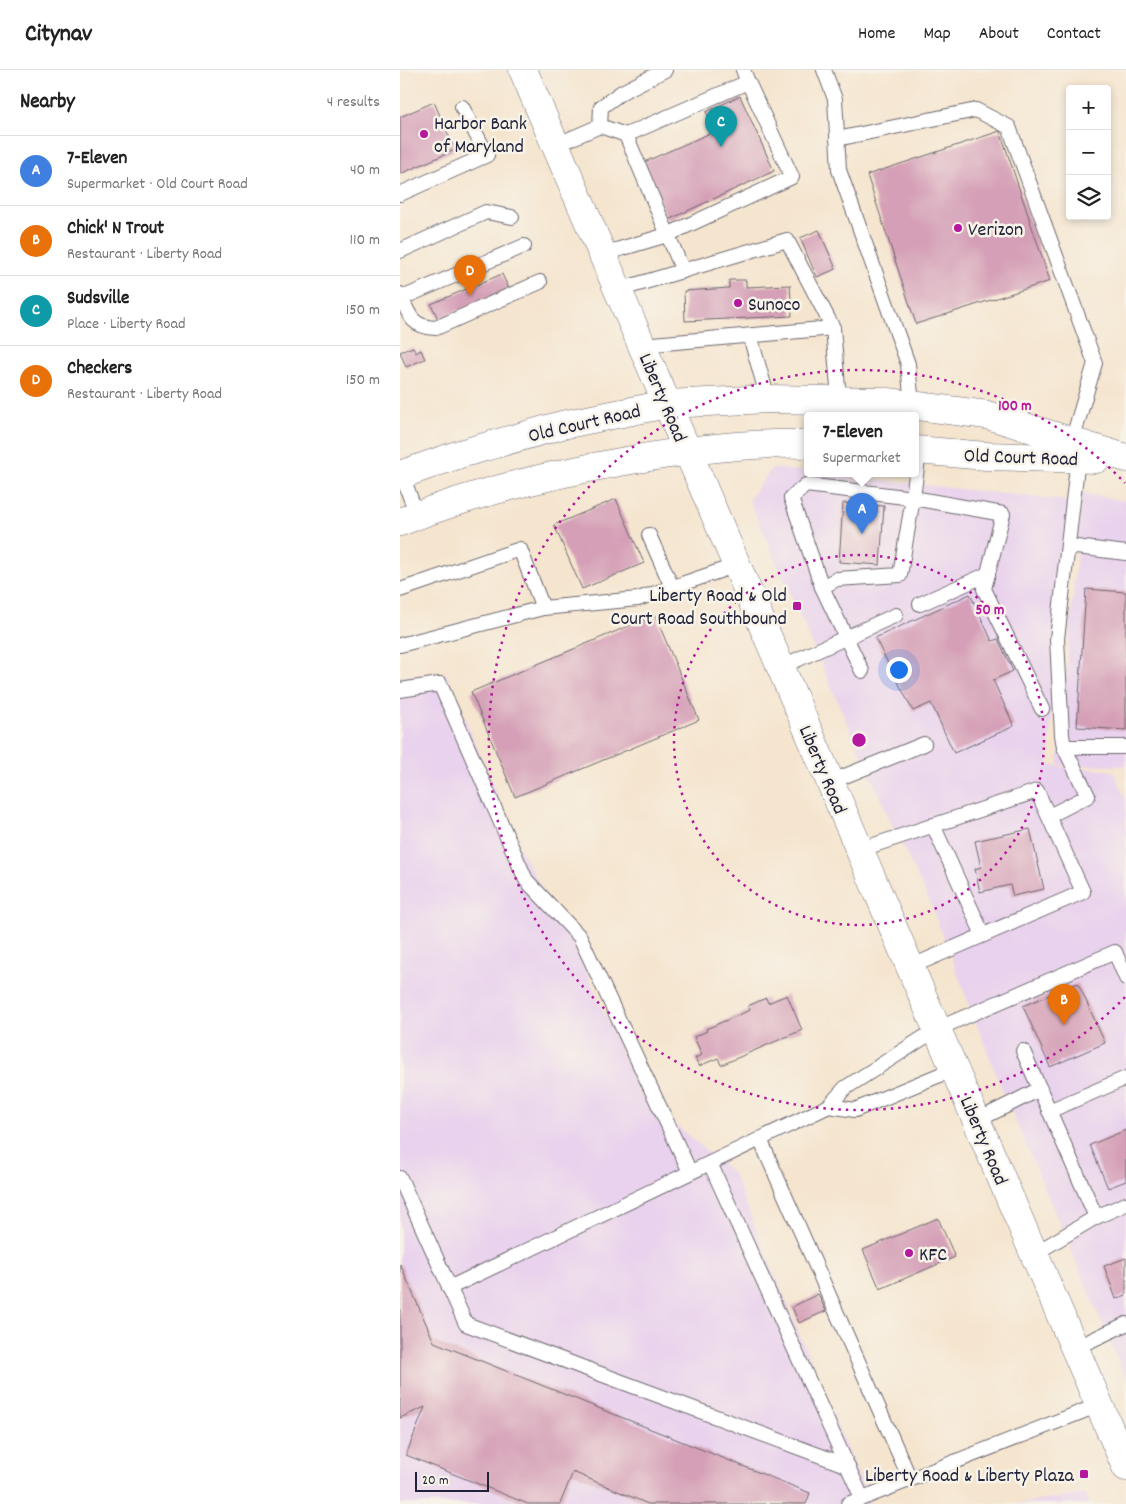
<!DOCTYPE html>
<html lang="en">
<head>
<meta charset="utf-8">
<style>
	:root { --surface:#fff; --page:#f2f2f2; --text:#222; --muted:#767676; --line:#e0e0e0; --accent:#0b8043 }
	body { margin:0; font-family:Dekko,sans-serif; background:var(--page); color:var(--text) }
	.controls { position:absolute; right:15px; top:15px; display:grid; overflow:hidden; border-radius:5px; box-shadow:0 2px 8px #0003 }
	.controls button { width:45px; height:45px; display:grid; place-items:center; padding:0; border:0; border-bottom:1px solid var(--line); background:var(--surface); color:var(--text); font:25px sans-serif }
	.scale { position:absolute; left:15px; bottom:12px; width:74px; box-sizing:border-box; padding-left:5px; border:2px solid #22223b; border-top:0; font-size:14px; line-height:18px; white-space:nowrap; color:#22223b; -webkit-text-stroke:4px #f7f3e8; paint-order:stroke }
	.you { position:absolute; left:498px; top:599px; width:18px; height:18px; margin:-12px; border:4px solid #fff; border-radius:50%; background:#1a73e8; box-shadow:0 0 0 8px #1a73e833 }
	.badge { display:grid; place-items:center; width:32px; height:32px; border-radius:50%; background:var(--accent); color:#fff; font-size:16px; font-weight:700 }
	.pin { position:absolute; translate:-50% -41px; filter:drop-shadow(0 1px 2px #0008) }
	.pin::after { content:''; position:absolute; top:26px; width:18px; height:15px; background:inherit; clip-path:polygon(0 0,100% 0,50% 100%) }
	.popup { position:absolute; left:404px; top:342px; width:115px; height:65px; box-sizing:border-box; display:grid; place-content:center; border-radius:5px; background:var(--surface); filter:drop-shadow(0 1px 4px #0005); font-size:16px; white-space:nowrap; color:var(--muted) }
	.popup b { font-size:19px; color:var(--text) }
	.popup::after { content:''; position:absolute; left:50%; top:100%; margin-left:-10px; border:10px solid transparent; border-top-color:var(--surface) }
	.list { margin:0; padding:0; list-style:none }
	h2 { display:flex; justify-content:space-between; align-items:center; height:65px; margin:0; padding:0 20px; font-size:21px }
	h2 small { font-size:16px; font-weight:400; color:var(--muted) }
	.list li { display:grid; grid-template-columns:32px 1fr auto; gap:15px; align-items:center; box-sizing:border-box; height:70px; padding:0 20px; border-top:1px solid var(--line) }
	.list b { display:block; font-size:19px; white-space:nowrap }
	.list p { margin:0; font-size:16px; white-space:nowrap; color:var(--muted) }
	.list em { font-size:16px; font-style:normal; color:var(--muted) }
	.icon { flex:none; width:28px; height:28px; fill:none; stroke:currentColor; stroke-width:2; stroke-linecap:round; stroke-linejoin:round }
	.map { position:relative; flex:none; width:726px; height:1434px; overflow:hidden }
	header { display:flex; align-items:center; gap:30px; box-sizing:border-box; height:70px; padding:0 25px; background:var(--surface); border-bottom:1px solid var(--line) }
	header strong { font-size:24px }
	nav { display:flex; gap:28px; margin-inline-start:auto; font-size:18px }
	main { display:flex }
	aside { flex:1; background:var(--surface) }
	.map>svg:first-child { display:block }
</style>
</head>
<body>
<header>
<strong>Citynav</strong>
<nav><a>Home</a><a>Map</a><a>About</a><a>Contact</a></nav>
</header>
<main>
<aside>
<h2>Nearby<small>4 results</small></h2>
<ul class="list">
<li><span class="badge" style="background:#3f7fe0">A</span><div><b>7-Eleven</b><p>Supermarket · Old Court Road</p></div><em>40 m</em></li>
<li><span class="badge" style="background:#e8710a">B</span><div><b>Chick' N Trout</b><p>Restaurant · Liberty Road</p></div><em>110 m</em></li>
<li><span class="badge" style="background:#0f9aa8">C</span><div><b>Sudsville</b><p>Place · Liberty Road</p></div><em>150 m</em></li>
<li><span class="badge" style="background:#e8710a">D</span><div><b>Checkers</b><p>Restaurant · Liberty Road</p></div><em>150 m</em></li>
</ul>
</aside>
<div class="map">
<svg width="726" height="1434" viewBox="0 0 726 1434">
	<rect width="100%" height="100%" fill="#f7f3e8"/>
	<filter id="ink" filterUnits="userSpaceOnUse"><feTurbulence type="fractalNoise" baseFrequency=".02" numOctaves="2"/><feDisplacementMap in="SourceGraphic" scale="10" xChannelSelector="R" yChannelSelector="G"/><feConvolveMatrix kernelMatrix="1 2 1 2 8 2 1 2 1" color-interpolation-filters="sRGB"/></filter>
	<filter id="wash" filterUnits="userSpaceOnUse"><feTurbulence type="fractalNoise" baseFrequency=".0096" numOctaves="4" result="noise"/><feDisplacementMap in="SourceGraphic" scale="20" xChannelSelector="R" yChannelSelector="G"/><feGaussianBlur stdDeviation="1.12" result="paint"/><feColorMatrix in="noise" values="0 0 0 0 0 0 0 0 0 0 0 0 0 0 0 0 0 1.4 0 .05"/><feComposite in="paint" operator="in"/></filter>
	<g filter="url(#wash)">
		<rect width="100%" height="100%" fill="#f5e5cf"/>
		<g fill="#e9d2ed">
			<path d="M 372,398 L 668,431 L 648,695 L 714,701 L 726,730 L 726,1309 L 599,1012 L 531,835 L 490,750 L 349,430 Z"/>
			<path d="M 682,423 L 726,431 L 726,696 L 658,695 Z"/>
			<path d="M 46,603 L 117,774 L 178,883 L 241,1026 L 333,1103 L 470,1434 L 0,1434 L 0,607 Z"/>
			<path d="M 686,1424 L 690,1434 L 616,1434 Z"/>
		</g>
		<g id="blocks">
			<g fill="#d5a0b7">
				<path d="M 340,26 L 374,101 L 268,150 L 242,93 L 315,61 L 306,42 Z"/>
				<path d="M 34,32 L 55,80 L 0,104 L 0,47 Z"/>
				<path d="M 600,61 L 650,211 L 516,254 L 467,105 Z"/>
				<path d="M 419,160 L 436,199 L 417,207 L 400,168 Z"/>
				<path d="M 102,204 L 109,219 L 38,249 L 31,234 Z"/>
				<path d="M 329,210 L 346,210 L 346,217 L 390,215 L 392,246 L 285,251 L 284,221 L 329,218 Z"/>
				<path d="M 13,277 L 16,283 L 21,280 L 25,289 L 6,297 L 0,282 Z"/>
				<path d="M 216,429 L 244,493 L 182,519 L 154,455 Z"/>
				<path d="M 443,433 L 484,436 L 480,495 L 439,492 Z"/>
				<path d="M 686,519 L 726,522 L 726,660 L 677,657 Z"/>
				<path d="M 570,524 L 592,571 L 598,569 L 613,601 L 593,610 L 614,656 L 554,683 L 531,633 L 513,641 L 475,568 Z"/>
				<path d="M 255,545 L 299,650 L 115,727 L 71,622 Z"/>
				<path d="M 630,759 L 644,819 L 613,826 L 610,815 L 580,822 L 575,799 L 581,797 L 575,771 Z"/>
				<path d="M 678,913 L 705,973 L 650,997 L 623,936 Z"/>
				<path d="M 387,925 L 402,960 L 321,995 L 318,988 L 299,996 L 295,988 L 302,985 L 294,967 L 307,961 L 306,959 L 350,940 L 348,936 L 366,928 L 368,933 Z"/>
				<path d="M 726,1060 L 726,1111 L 708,1118 L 690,1075 Z"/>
				<path d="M 538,1148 L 555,1187 L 480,1219 L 463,1180 Z"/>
				<path d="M 726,1188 L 726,1225 L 716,1229 L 704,1196 Z"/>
				<path d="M 0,1194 L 34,1272 L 410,1423 L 406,1434 L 248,1434 L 173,1402 L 160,1434 L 128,1434 L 6,1385 L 25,1337 L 0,1348 Z"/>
				<path d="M 418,1224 L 426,1241 L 399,1253 L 392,1237 Z"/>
			</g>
		</g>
	</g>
	<g filter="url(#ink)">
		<use href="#blocks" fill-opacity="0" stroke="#6c666f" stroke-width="1"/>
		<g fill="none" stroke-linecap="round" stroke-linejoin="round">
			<defs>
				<g id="lane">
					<path d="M 343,0 L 348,12"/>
					<path d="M 424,0 L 435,29 L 439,100 L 508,294 L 512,335"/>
					<path d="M 200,56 L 201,37 L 222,22 L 265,0"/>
					<path d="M 226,65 L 283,201"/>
					<path d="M 437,69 L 576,40 L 609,57 L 695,293 L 672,371"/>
					<path d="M 156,75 L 200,56 L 226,65 L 348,12 L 392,107 L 267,165 L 203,184"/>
					<path d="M 0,124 L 87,85 L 62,37"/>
					<path d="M 0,181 L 86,142 L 112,147"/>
					<path d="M 218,220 L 387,170 L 433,258"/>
					<path d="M 0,224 C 9,245 11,257 36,258 L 140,212"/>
					<path d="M 2,228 L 124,176"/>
					<path d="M 350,266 L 368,329"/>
					<path d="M 242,275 L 433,258 L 439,329"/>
					<path d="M 678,388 L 657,569 L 662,665 L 664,677 L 726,677"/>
					<path d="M 0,399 L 17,446"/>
					<path d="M 249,465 L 272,517"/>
					<path d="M 668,476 L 726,483"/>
					<path d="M 422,517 L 391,428 L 406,415 L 513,428 L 603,444 L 584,519 L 642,639"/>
					<path d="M 0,520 L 120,479 L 143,538"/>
					<path d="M 520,534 L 588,504"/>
					<path d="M 0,575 L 143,538 L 238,529 L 337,495"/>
					<path d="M 381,597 L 496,545"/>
					<path d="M 462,601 L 422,517 L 437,509 L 500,505 L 513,428 L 519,381"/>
					<path d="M 0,620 L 40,614 L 126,810 L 180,867 L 290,1102"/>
					<path d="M 430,712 L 524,674"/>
					<path d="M 649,746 L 688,726 L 664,677"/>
					<path d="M 533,755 L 583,865"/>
					<path d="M 459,780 L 637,721 L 683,822 L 510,897"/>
					<path d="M 623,981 L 696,1147"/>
					<path d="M 554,999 L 455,1040 L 429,1036 L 445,1018 L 537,959 L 715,882 L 726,908"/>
					<path d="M 649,1041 L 726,1008"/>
					<path d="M 576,1051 L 640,1019"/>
					<path d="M 360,1069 L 510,1409"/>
					<path d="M 310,1093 L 462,1428"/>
					<path d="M 0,1108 L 66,1254 L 448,1396"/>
					<path d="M 634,1184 L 696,1147 L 726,1134"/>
					<path d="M 49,1218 L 429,1036"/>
					<path d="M 675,1278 L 726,1254"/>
					<path d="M 448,1434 L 699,1335"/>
				</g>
				<g id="secondary">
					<path d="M 516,380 L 586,386 L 696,389"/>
					<path d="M 0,405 L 60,384 L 162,355 L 267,334 L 368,329 L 480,331 L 587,345 L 726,388"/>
					<path d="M 0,452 C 74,422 152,404 231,390 C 289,380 349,372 408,374"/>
				</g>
				<path id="primary" d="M 123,0 L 726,1397"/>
			</defs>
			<use href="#lane" stroke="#6c666f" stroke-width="16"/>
			<use href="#secondary" stroke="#6c666f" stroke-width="29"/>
			<use href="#primary" stroke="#6c666f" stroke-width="29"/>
			<use href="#lane" stroke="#fff" stroke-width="14"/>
			<use href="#secondary" stroke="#fff" stroke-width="28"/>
			<use href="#primary" stroke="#fff" stroke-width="28"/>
		</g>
	</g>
	<g fill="none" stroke="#b5179e" stroke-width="2.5" stroke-dasharray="2.5 5">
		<circle cx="459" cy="670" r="185"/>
		<path d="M725 927A370 370 0 1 1 725 413"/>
	</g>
	<g fill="#b5179e" stroke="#f7f3e8" stroke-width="2">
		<circle cx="24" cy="64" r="5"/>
		<circle cx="558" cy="158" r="5"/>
		<circle cx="338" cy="233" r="5"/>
		<rect x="392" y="531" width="10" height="10" rx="2.5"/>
		<circle cx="509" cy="1183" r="5"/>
		<rect x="679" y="1399" width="10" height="10" rx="2.5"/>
	</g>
	<g text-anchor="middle" stroke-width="5" stroke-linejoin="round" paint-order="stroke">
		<g font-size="20" fill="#22223b" stroke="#f7f3e8" text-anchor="start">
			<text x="34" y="59">Harbor Bank<tspan x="34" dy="23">of Maryland</tspan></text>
			<text x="568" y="165">Verizon</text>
			<text x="348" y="240">Sunoco</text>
			<text x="387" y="531" text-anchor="end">Liberty Road &amp; Old<tspan x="387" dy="23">Court Road Southbound</tspan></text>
			<text x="519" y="1190">KFC</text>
			<text x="674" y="1411" text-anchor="end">Liberty Road &amp; Liberty Plaza</text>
		</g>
		<g font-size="20" fill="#22223b" stroke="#f7f3e8">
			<text transform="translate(264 327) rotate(67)" y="7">Liberty Road</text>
			<text transform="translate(184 352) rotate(-13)" y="7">Old Court Road</text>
			<text transform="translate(621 386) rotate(2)" y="7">Old Court Road</text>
			<text transform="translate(424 699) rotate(67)" y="7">Liberty Road</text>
			<text transform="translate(585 1070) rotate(67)" y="7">Liberty Road</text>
		</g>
	</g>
	<circle cx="459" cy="670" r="8" fill="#b5179e" stroke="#f7f3e8" stroke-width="2.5"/>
	<g font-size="15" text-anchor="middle" font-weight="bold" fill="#b5179e" stroke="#f7f3e8" stroke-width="5" stroke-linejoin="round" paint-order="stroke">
		<text x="615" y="340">100 m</text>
		<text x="590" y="544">50 m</text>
	</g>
</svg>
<div class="controls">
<button>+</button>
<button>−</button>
<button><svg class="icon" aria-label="layers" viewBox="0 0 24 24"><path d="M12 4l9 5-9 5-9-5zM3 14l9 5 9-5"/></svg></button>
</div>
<div class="scale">20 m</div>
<div class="you"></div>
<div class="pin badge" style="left:462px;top:464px;background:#3f7fe0">A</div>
<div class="popup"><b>7-Eleven</b>Supermarket</div>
<div class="pin badge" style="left:664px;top:955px;background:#e8710a">B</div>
<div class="pin badge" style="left:321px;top:77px;background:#0f9aa8">C</div>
<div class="pin badge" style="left:70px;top:226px;background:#e8710a">D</div>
</div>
</main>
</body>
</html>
